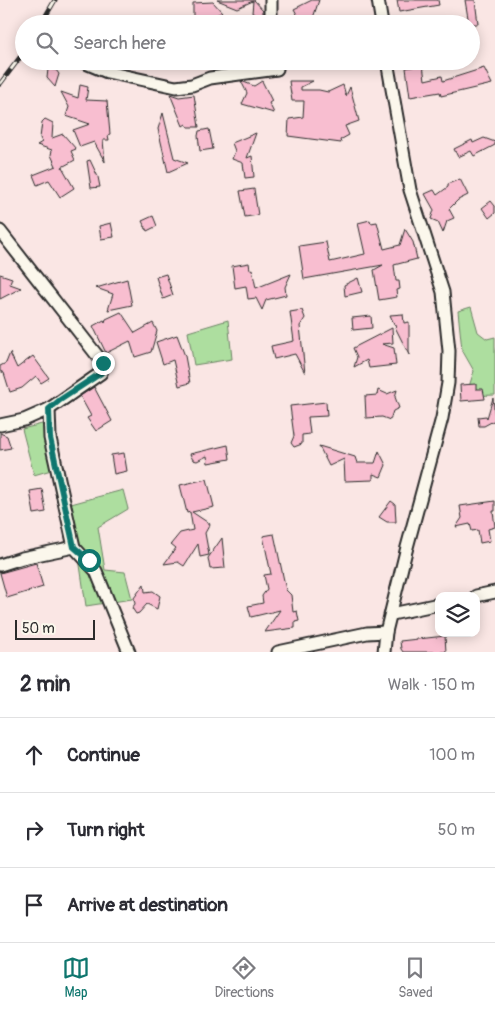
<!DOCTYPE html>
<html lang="en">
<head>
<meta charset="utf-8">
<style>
	:root { --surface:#fff; --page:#f2f2f3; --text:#2b2b33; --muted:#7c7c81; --line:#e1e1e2; --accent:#0f766e }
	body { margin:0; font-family:Pangolin,sans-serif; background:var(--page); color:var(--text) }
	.controls { position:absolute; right:15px; bottom:15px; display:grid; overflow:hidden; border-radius:10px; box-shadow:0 2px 12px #0003 }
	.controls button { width:45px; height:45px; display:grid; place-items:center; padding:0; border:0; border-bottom:1px solid var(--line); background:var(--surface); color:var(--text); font:25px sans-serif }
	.scale { position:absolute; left:15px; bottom:12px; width:80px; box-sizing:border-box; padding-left:5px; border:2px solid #2b2b2b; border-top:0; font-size:14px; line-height:18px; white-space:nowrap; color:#2b2b2b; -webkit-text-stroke:4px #fbf7ec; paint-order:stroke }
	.stop { position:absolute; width:15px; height:15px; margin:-11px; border:4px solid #0f766e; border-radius:50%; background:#fff }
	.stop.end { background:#0f766e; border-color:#fff; box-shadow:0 1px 5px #0008 }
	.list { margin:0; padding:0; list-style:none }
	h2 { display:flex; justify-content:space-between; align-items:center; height:65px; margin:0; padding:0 20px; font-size:21px }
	h2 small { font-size:16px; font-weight:400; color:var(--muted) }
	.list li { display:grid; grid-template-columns:32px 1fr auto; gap:15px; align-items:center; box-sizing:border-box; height:75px; padding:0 20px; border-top:1px solid var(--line) }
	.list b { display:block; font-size:19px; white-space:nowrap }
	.list em { font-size:16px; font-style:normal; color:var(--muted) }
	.icon { flex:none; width:28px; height:28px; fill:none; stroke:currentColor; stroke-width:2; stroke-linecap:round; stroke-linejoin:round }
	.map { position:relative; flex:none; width:495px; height:652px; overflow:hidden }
	.search { position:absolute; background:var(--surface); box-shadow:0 2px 12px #0003; left:15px; right:15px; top:15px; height:55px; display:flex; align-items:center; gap:12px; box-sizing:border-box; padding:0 18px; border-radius:28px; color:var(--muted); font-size:19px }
	.sheet { height:290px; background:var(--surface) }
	nav { display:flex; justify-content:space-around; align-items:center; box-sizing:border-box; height:70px; border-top:1px solid var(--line); background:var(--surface); font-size:14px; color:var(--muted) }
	nav a { display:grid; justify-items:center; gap:2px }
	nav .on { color:var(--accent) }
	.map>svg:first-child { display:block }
</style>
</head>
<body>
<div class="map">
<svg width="495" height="652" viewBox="0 0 495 652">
	<rect width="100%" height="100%" fill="#fae6e4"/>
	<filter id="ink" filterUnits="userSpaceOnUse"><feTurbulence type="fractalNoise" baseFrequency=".02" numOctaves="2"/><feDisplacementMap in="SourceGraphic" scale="10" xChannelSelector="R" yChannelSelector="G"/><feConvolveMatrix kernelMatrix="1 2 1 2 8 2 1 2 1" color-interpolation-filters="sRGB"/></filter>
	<g filter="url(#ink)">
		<g fill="#adde9f" stroke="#6c8465">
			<path d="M 471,307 L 478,332 L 487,339 L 495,337 L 495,395 L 466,396 L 474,371 L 462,350 L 458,311 Z"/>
			<path d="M 228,320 L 232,359 L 194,365 L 188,332 Z"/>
			<path d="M 46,423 L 58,468 L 34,475 L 22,429 Z"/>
			<path d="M 123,490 L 128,509 L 98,527 L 105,570 L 125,572 L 132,599 L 86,606 L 71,504 Z"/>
		</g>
		<g fill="#f8bed0" stroke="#2b2b2b">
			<path d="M 217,0 L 254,0 L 263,10 L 263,17 L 252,13 L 253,1 L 237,8 Z"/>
			<path d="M 312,0 L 319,0 L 312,21 L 298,16 L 294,9 Z"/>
			<path d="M 397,0 L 438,0 L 439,5 L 399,12 Z"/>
			<path d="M 465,0 L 475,0 L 478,24 L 469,24 Z"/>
			<path d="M 213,2 L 222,12 L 199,24 L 193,24 L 193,3 Z"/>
			<path d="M 423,65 L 425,80 L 442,76 L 443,81 L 484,68 L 492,84 L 441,96 L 440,92 L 410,97 L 406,68 Z"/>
			<path d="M 48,69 L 56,70 L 59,74 L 55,87 L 47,78 Z"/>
			<path d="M 241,81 L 254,86 L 262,81 L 272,101 L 269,103 L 274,113 L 242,104 L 247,93 Z"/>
			<path d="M 289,81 L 313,81 L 301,87 L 301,90 L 319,90 L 328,92 L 343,85 L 346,96 L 350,87 L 359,121 L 345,126 L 349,135 L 340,140 L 341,143 L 288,136 L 289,119 L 303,117 L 304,101 L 292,101 Z"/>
			<path d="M 80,85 L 88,87 L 86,100 L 107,101 L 110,134 L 108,135 L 109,140 L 103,140 L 105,162 L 94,142 L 80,147 L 73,130 L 90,124 L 66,116 L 69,107 L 61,92 L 78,98 Z"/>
			<path d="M 170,94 L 179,97 L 194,95 L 199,127 L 188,127 L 186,124 L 183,126 Z"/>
			<path d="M 163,113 L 174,158 L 188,163 L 168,172 L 158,129 Z"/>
			<path d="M 45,119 L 53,123 L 52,138 L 63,134 L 76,149 L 71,151 L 75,160 L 62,167 L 74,188 L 60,197 L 49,180 L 37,185 L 33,175 L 56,166 L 51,155 L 52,150 L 37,145 L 42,142 L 40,138 L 42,122 Z"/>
			<path d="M 209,129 L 213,149 L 200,151 L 198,136 L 199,131 Z"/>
			<path d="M 256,133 L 247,158 L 252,156 L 254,177 L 245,178 L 243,163 L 232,159 L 235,151 L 232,143 Z"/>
			<path d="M 484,138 L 495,142 L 495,145 L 474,156 L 471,151 L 458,157 L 454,149 L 472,140 L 473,143 Z"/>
			<path d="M 90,160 L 98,177 L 100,187 L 91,188 L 87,161 Z"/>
			<path d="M 460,179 L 468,195 L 458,200 L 449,209 L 454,218 L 447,221 L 443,233 L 438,222 L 431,219 L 434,210 L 425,194 L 434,190 L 437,195 L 448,187 L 448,184 Z"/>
			<path d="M 254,189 L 258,215 L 245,217 L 240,191 Z"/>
			<path d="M 491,201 L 495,206 L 495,213 L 489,218 L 482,208 Z"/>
			<path d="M 153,216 L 157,226 L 147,231 L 142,221 Z"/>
			<path d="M 370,220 L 371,223 L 377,222 L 384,249 L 400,245 L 405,229 L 413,242 L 417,259 L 394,265 L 396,281 L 399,281 L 400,289 L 396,290 L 397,297 L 379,300 L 374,270 L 383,265 L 304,279 L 299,246 L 326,242 L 330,262 L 365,254 L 358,223 Z"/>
			<path d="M 111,223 L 114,237 L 101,239 L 99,226 Z"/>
			<path d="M 249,263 L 250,270 L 252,269 L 256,288 L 291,274 L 285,287 L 286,295 L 266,300 L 262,310 L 256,298 L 248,299 L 246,286 L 235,288 L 232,266 Z"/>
			<path d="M 0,274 L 12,278 L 10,284 L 21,288 L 0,299 Z"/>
			<path d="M 166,274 L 173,295 L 163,299 L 156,277 Z"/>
			<path d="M 358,278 L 362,292 L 345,296 L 344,285 Z"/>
			<path d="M 127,279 L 132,305 L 108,310 L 113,294 L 96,288 Z"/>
			<path d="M 302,310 L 305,318 L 300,326 L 305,373 L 295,354 L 274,359 L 271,346 L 294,341 L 290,312 Z"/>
			<path d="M 121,312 L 135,333 L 153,323 L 157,331 L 151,352 L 135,357 L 130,341 L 106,353 L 93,326 L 104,320 L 105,322 L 106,319 Z"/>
			<path d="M 403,314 L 404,323 L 409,322 L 409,355 L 395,327 L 397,326 L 395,326 L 390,315 Z"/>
			<path d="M 371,316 L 372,328 L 353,330 L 352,318 Z"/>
			<path d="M 392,328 L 393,343 L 382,344 L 394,348 L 396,365 L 369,368 L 367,360 L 354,367 L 357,357 L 353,348 Z"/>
			<path d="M 177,335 L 185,356 L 190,383 L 179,386 L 173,360 L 163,364 L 156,342 Z"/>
			<path d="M 10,353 L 17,368 L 33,356 L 49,378 L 41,383 L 36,376 L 22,388 L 10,392 L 4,373 L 0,371 L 0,366 L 6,363 Z"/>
			<path d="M 476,384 L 476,389 L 483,389 L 485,399 L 461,401 L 460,385 Z"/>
			<path d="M 94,387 L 112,421 L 96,431 L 87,418 L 91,416 L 80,396 Z"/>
			<path d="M 378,390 L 387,394 L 397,390 L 395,397 L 399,408 L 393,411 L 390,420 L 382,417 L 366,418 L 365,396 L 377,395 Z"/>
			<path d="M 493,398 L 495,420 L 484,426 L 479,426 L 478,417 L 486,416 L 487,418 Z"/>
			<path d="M 326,402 L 327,416 L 308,417 L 310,434 L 302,435 L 302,444 L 294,447 L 291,443 L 294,436 L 290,406 Z"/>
			<path d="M 0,433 L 7,436 L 11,448 L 0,450 Z"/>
			<path d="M 228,445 L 230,459 L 208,463 L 207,456 L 197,461 L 193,460 L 190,454 Z"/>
			<path d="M 319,446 L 355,457 L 357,463 L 375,463 L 379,451 L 386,465 L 381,477 L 373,474 L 373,480 L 345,481 L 344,459 L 329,466 Z"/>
			<path d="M 124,453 L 127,471 L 114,474 L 111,455 Z"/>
			<path d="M 207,479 L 214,507 L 192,512 L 210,524 L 205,533 L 209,555 L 200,557 L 198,544 L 184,566 L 178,562 L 164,564 L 176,548 L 171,544 L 180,533 L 193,530 L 190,512 L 187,513 L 180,485 Z"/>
			<path d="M 42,489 L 46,512 L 34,514 L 30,491 Z"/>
			<path d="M 391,501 L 395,504 L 396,522 L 387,522 L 379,517 Z"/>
			<path d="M 495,501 L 495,511 L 493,511 L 495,527 L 488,529 L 490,541 L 480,543 L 478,530 L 472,531 L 470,524 L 456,527 L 462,518 L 460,506 Z"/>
			<path d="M 274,534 L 286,590 L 291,595 L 293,612 L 297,611 L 299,621 L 295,622 L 295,628 L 265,632 L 280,610 L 251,617 L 248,606 L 263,603 L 262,596 L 267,589 L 264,575 L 271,574 L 263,536 Z"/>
			<path d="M 222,538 L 225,568 L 210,569 L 208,558 Z"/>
			<path d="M 36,563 L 43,587 L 7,598 L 0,573 Z"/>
			<path d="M 144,584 L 145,592 L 153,591 L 160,596 L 157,609 L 147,604 L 139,613 L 136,614 L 132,608 L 135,604 L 134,598 Z"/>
			<path d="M 445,636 L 446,652 L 403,652 L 401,649 L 400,641 Z"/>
		</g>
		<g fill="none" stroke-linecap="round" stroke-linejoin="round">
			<defs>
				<g id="minor">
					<path d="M 271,0 L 271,24"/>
					<path d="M 378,0 L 382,24"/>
					<path d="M 81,61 L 107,72 L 176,87 L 192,85 L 210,78 L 277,69 L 276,61"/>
					<path d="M 0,231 L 103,363 L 101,373 L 49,409 L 24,420 L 0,425"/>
					<path d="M 49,409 L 50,438 L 74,547 L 96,571 L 129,652"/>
					<path d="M 0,565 L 22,558 L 74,547"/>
					<path d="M 476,596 L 495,592"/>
					<path d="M 392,614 L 439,604"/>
					<path d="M 278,652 L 367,633 L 386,632"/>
					<path d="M 384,652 L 386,632 L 406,551 L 442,418 L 448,383 L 449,351 L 443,292 L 410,190 L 387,61"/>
				</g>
			</defs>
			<use href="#minor" stroke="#2b2b2b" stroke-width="15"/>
			<use href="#minor" stroke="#fbf7ec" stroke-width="11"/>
			<defs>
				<g id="rail">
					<path d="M 41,24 L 55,0"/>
					<path d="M 0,84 L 24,52"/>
				</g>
			</defs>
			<use href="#rail" stroke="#2b2b2b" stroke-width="5"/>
			<use href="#rail" stroke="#fbf7ec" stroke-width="3" stroke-dasharray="9" stroke-linecap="butt"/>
		</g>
	</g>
	<g fill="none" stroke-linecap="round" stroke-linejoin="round" filter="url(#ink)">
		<path stroke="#0f766e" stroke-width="6" d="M 89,560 L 74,547 L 50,438 L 49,409 L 60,400 L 101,373 L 103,363"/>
	</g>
</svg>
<div class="controls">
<button><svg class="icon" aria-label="layers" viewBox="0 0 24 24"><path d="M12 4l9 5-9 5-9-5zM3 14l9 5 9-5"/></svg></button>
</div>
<div class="scale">50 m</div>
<div class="stop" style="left:89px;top:560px"></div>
<div class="stop end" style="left:103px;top:363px"></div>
<div class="search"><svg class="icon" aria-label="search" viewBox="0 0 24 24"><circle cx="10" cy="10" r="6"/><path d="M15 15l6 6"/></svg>Search here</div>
</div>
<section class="sheet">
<h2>2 min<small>Walk · 150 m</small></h2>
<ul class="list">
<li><svg class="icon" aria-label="ahead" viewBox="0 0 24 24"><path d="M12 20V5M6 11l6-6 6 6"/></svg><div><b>Continue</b></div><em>100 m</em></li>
<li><svg class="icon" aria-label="right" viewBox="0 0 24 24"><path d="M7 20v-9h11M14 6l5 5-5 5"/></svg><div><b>Turn right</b></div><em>50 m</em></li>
<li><svg class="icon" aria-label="arrive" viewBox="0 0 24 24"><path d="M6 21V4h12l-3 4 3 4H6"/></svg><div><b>Arrive at destination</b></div></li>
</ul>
</section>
<nav>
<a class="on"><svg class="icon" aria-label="map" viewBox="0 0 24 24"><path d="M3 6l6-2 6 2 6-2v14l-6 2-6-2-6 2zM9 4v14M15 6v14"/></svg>Map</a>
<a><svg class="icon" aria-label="directions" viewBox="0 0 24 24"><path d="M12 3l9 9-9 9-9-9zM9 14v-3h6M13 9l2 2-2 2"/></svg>Directions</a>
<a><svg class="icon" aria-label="saved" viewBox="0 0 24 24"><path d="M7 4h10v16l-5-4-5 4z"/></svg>Saved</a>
</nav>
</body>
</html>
